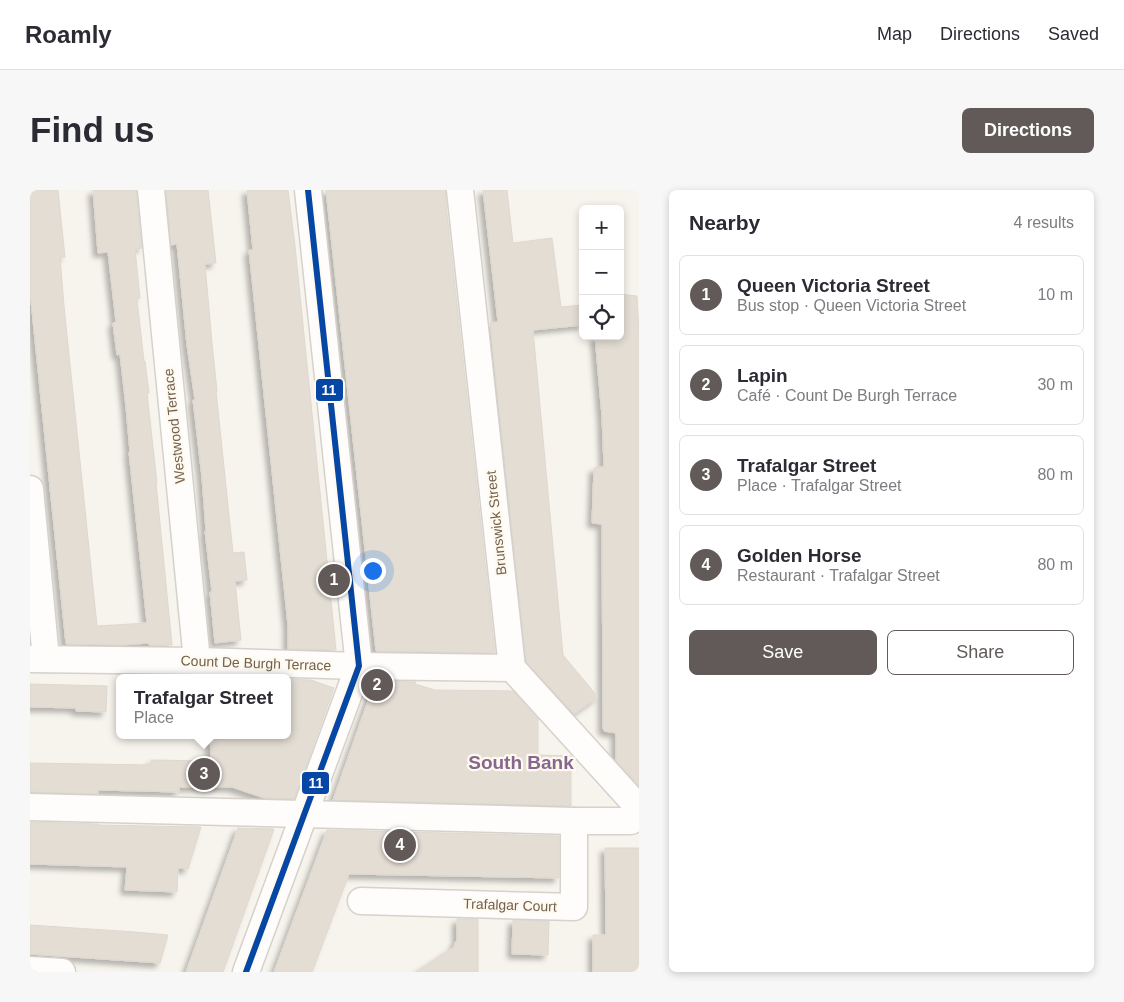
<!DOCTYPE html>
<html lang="en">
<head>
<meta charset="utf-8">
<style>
	:root { --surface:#fff; --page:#f7f7f7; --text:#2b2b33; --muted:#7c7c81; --line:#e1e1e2; --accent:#615a58 }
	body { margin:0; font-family:Helvetica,sans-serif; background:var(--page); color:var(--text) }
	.controls { position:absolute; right:15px; top:15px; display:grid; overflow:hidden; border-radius:8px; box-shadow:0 2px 8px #0003 }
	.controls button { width:45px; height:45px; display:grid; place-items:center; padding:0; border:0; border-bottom:1px solid var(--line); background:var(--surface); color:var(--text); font:25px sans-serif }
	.you { position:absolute; left:342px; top:380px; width:18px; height:18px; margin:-12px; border:4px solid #fff; border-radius:50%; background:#1a73e8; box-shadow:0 0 0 8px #1a73e833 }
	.badge { display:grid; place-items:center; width:32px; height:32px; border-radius:50%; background:var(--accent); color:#fff; font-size:16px; font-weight:700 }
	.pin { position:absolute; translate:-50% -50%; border:2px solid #fff; box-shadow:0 1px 5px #0006 }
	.popup { position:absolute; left:86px; top:484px; width:175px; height:65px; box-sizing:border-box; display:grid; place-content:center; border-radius:8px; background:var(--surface); filter:drop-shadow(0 1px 4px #0005); font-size:16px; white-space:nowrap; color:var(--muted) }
	.popup b { font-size:19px; color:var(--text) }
	.popup::after { content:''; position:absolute; left:50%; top:100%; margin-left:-10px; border:10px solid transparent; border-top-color:var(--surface) }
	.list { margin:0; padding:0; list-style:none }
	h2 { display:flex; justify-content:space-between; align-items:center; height:65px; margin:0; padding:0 20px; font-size:21px }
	h2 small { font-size:16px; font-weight:400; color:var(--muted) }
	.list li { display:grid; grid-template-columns:32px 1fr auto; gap:15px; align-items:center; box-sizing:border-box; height:80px; margin:0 10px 10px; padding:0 10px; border:1px solid var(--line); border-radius:8px }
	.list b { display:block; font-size:19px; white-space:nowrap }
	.list p { margin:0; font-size:16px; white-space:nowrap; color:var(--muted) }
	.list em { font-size:16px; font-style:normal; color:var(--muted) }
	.actions { display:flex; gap:10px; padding:15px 20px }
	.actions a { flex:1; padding:11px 0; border:1px solid var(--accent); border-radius:8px; text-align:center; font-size:18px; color:var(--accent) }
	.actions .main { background:var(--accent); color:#fff }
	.icon { flex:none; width:28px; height:28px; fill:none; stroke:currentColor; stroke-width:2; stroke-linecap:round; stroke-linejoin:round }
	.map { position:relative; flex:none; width:609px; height:782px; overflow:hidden; border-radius:8px }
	header { display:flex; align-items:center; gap:30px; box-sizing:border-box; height:70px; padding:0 25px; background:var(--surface); border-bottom:1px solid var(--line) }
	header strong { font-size:24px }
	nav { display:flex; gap:28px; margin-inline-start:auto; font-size:18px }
	.intro { display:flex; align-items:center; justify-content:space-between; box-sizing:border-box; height:120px; padding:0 30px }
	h1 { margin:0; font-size:35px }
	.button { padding:12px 22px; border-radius:8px; background:var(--accent); color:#fff; font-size:18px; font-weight:700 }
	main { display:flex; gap:30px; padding:0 30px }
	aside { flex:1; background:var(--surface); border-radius:8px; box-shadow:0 2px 8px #0003 }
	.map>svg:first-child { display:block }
</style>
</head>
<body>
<header>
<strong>Roamly</strong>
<nav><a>Map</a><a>Directions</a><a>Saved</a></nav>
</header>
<div class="intro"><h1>Find us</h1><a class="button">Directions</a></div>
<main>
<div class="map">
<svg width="609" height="782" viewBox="0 0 609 782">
	<defs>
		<filter id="shadow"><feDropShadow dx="-4.5" dy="4.5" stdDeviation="2.5" flood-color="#0004"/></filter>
	</defs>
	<rect width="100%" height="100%" fill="#f7f4ed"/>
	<g fill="#e3ddd4" stroke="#dfd8d0" filter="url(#shadow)">
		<path d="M 0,0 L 28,0 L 35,67 L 30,67 L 34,116 L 67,436 L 117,433 L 99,262 L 100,262 L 96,217 L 90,164 L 87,165 L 83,133 L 86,132 L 78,62 L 68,63 L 63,0 L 106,0 L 112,58 L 105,59 L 110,108 L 107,109 L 114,171 L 115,171 L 119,203 L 117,203 L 127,293 L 126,293 L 142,455 L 119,455 L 119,453 L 92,455 L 36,454 L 0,101 Z"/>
		<path d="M 136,0 L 178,0 L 186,73 L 175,74 L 182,153 L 187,201 L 186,201 L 203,363 L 214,362 L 217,390 L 205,391 L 211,450 L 185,453 L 180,402 L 182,402 L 175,341 L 176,341 L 172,287 L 163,210 L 165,210 L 157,155 L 147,54 L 141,55 Z"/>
		<path d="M 217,0 L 258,0 L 265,56 L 306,460 L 258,459 L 258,435 L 219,60 L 223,60 Z"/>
		<path d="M 296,0 L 415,0 L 417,23 L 465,463 L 346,461 Z"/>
		<path d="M 453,0 L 477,0 L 483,53 L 522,48 L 531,117 L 553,115 L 553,135 L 503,140 L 533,465 L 568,507 L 544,524 L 496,472 L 460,133 L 468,132 Z"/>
		<path d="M 590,104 L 607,106 L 609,143 L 609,596 L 586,571 L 586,543 L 574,541 L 574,539 L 573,539 L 572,334 L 562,333 L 564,278 L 574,277 L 572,226 L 565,146 L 590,146 Z"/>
		<path d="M 258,489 L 281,490 L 304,498 L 264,609 L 234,608 L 202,597 L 149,597 L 149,602 L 68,600 L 68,604 L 0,602 L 0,573 L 121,575 L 121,570 L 181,571 L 180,545 L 258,545 Z"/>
		<path d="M 345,491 L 386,492 L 385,494 L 405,500 L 483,501 L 508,529 L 508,565 L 541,566 L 541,616 L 303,610 Z"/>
		<path d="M 0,494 L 77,496 L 76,522 L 46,521 L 46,518 L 0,517 Z"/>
		<path d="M 0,632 L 68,634 L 68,635 L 171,637 L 158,679 L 148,678 L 147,702 L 95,700 L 97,677 L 0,674 Z"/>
		<path d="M 208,638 L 244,639 L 193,782 L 156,782 Z"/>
		<path d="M 297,640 L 529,646 L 529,688 L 319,684 L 282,782 L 244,782 Z"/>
		<path d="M 575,658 L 609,658 L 609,782 L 563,782 L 563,745 L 576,745 Z"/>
		<path d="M 427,729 L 448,729 L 448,782 L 386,782 L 424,757 L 425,752 L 427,752 Z"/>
		<path d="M 483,730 L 519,731 L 518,765 L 482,764 Z"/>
		<path d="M 0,735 L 105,742 L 138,745 L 130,773 L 28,766 L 0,764 Z"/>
	</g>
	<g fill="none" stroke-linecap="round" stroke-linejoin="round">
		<defs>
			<g id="minor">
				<path d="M 121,0 L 167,471"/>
				<path d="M 430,0 L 482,478 L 609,618"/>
				<path d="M 0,299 L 16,469"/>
				<path d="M 0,469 L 167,471 L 329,476 L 482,478"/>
				<path d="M 0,617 L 544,631 L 601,631 L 609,625"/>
				<path d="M 331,711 L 544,717 L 544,631"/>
				<path d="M 0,780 L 32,782"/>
				<path d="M 216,782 L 329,476 L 278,0"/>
			</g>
		</defs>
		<use href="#minor" stroke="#d6d1cb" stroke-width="29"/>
		<use href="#minor" stroke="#fefdfc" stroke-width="26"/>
		<defs>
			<path id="bus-1" d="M 216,782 L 329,476 L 278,0"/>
		</defs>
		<use href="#bus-1" stroke="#fefaef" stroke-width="10"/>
		<use href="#bus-1" stroke="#0646a5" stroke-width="6"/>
	</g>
	<g text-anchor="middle" stroke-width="4.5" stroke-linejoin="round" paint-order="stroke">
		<g font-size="14" fill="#74614e" stroke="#fefaef">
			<text transform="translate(144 236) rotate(-96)" y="5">Westwood Terrace</text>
			<text transform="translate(466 333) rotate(-96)" y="5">Brunswick Street</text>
			<text transform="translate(226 473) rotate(2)" y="5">Count De Burgh Terrace</text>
			<text transform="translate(480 715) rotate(2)" y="5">Trafalgar Court</text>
		</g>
		<g font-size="19" font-weight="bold" fill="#87668f" stroke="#fefaef">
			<text x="491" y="579">South Bank</text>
		</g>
	</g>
	<g stroke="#fefaef" stroke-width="2">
		<rect x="285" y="188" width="29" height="24" rx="5" fill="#0646a5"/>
		<rect x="271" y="581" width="29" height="24" rx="5" fill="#0646a5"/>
	</g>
	<g font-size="14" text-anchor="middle" font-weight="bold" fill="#fff">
		<text x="299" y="205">11</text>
		<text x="286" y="598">11</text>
	</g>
</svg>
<div class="controls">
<button>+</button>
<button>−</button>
<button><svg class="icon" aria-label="locate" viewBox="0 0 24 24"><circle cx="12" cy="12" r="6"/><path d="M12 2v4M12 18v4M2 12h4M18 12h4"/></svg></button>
</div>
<div class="you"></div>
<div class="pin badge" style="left:304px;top:390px">1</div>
<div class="pin badge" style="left:347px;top:495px">2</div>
<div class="pin badge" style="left:174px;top:584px">3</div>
<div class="popup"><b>Trafalgar Street</b>Place</div>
<div class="pin badge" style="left:370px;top:655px">4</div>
</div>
<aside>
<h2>Nearby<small>4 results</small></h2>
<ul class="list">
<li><span class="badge">1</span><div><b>Queen Victoria Street</b><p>Bus stop · Queen Victoria Street</p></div><em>10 m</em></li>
<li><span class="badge">2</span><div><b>Lapin</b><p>Café · Count De Burgh Terrace</p></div><em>30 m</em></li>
<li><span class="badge">3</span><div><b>Trafalgar Street</b><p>Place · Trafalgar Street</p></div><em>80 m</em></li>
<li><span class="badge">4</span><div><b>Golden Horse</b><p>Restaurant · Trafalgar Street</p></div><em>80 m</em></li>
</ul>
<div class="actions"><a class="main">Save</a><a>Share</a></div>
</aside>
</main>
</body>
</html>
